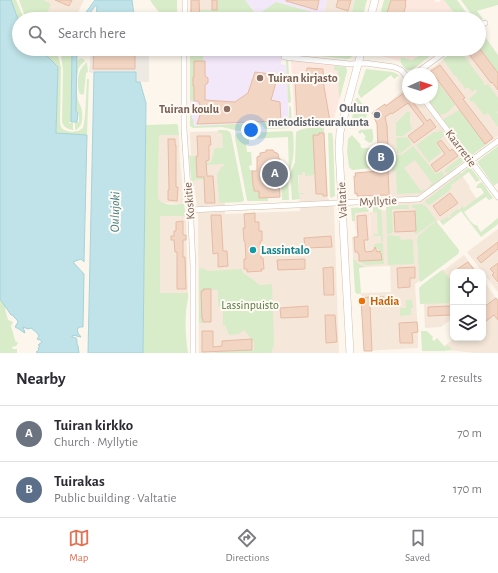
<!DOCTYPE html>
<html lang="en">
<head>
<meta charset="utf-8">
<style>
	:root { --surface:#fff; --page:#f2f2f3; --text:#2b2b33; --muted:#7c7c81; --line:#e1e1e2; --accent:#e76f51 }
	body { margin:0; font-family:"Alegreya Sans",sans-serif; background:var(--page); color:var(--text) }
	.controls { position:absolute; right:12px; bottom:12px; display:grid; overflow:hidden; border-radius:8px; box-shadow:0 2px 6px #0003 }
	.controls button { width:36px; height:36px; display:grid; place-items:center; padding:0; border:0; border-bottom:1px solid var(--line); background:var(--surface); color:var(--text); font:20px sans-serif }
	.compass { position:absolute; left:402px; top:68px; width:36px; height:36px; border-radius:50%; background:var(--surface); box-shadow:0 2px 6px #0003; rotate:87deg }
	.you { position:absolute; left:251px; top:130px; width:14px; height:14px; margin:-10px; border:3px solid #fff; border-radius:50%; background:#1a73e8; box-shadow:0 0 0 6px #1a73e833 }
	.badge { display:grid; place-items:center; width:26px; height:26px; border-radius:50%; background:var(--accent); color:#fff; font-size:13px; font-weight:700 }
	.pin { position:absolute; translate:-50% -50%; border:2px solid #fff; box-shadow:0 1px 4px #0006 }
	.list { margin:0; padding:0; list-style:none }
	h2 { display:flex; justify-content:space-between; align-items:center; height:52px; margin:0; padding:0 16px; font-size:17px }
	h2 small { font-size:13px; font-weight:400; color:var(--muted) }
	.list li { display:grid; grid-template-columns:26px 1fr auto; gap:12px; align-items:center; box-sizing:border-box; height:56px; padding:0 16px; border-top:1px solid var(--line) }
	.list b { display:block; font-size:15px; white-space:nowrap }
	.list p { margin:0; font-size:13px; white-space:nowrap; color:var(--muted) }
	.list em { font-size:13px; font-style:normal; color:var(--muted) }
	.icon { flex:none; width:22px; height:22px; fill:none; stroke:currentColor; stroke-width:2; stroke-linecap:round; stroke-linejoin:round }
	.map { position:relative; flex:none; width:498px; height:353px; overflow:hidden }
	.search { position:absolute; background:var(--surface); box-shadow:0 2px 6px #0003; left:12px; right:12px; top:12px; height:44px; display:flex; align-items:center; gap:10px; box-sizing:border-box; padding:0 14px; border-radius:22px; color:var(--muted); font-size:15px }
	.sheet { height:164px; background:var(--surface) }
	nav { display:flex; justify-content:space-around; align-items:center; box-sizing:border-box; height:56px; border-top:1px solid var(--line); background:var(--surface); font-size:11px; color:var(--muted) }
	nav a { display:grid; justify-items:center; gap:2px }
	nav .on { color:var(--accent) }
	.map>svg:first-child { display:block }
</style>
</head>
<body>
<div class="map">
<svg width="498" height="353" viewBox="0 0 498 353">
	<rect width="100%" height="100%" fill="#fdf6ec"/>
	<g fill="#f5e8da">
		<path d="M 38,0 L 84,0 L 75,19 L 58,19 L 46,13 Z"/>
		<path d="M 191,0 L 217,0 L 217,10 L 190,10 Z"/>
		<path d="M 327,0 L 355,0 L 350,19 L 338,19 L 323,15 Z"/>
		<path d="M 479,42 L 498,67 L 498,136 L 456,167 L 470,187 L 469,188 L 477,199 L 443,225 L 439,220 L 418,236 L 417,239 L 419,281 L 415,284 L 418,332 L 418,348 L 364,351 L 361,293 L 391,292 L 390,266 L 366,267 L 359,264 L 353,258 L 352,237 L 371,236 L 370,212 L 387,210 L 383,131 L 379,111 L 408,86 L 408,98 L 432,98 L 432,74 L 424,74 L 457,49 L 479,49 Z"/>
		<path d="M 324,130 L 328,198 L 334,208 L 339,353 L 199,353 L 198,216 L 191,159 L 190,132 L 224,131 L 225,214 L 300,211 L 298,164 L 307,131 Z"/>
		<path d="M 159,135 L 179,135 L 180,162 L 184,204 L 164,203 L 160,201 L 158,198 Z"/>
		<path d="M 160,216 L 186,216 L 187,251 L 188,293 L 160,293 Z"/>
		<path d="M 498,229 L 498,292 L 467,252 Z"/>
		<path d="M 464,255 L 477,272 L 453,272 L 453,318 L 441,327 L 425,328 L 423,286 Z"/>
		<path d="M 483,280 L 498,301 L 498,353 L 475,353 L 440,349 L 455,338 L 483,338 Z"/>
	</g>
	<g fill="#fde8e0">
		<path d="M 391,0 L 435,0 L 435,2 L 439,2 L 441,0 L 444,0 L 457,17 L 457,19 L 385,19 Z"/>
		<path d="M 376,49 L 428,49 L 420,55 L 412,60 L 401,57 L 400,61 L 375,54 Z"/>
		<path d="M 291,60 L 346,67 L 347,72 L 333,122 L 330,124 L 295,127 Z"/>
		<path d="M 370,212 L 371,236 L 358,237 L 355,228 L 354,213 Z"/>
	</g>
	<path fill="#efe9e4" d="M 91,49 L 149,49 L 149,82 L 136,82 L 136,72 L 95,72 L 93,73 L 89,72 Z"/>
	<g fill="#f3e8fa">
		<path d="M 245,0 L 327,0 L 323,15 L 276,2 L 258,15 Z"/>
		<path d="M 199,49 L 231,49 L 251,51 L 281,56 L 281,64 L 286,65 L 289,121 L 190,126 L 190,51 L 198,51 Z"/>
	</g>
	<g fill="#d8ecc9">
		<path d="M 11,0 L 16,0 L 24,19 L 19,19 L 19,22 Z"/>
		<path d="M 19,0 L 43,0 L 51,4 L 47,13 L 59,19 L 26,19 Z"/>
		<path d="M 150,0 L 177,0 L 177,19 C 164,19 156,10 150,0 Z"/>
		<path d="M 217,0 L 245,0 L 257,15 L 276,2 L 338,19 L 211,19 L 211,15 L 190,14 L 190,10 L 217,10 Z"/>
		<path d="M 355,0 L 367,0 L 362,19 L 350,19 Z"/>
		<path d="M 384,0 L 391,0 L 385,19 L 379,19 Z"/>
		<path d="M 444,0 L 457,0 L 471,19 L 457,19 L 457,17 Z"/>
		<path d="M 461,0 L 498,0 L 498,5 L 477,11 L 483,19 L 479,22 L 479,19 L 475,19 Z"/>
		<path d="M 481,31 L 498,55 L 498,73 L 479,47 L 479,33 Z"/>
		<path d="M 40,49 L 46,49 L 51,54 L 58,56 L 61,67 L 60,123 L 61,127 L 64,130 L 71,132 L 78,131 L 83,128 L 85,116 L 87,79 L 89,79 L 87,135 L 56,133 L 56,132 L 58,67 Z"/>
		<path d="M 61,49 L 72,49 L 71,122 L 69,122 L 69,123 L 73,123 L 73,130 C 67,129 64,127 62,122 L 63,71 L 61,54 Z"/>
		<path d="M 257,49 L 354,49 L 351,58 L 347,59 Z"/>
		<path d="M 428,49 L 439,49 L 412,70 L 406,70 C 403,65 399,63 401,57 L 412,60 L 420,55 Z"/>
		<path d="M 457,49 L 459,49 L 484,83 L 484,84 L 485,86 L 488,84 L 498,98 L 498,111 L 497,112 L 498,114 L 498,127 L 488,113 L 484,115 L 473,101 L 471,102 L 469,99 L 477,92 L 476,89 L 472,92 L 468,87 L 465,89 L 464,88 L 464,87 L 456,76 L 455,76 L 446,64 L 446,63 L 443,59 Z"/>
		<path d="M 190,51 C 196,51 200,51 204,54 L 203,57 L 203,61 L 194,61 L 194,77 L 193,77 L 193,86 L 194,86 L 194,101 L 191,101 L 190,100 Z"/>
		<path d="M 82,58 L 85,61 C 82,64 78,67 78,71 C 76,79 76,91 78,100 C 79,104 82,107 82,112 C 83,119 82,128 75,130 L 75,122 L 79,122 L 79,114 L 76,111 L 76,61 Z"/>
		<path d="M 286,60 L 288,61 L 291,102 L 288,103 Z"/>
		<path d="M 87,62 L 88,72 L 86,73 L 84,93 L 83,95 L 80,94 C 77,88 77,75 81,69 C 82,66 85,64 87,62 Z"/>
		<path d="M 336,66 L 346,67 L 347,71 L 340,97 L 339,97 L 338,71 L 334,70 L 334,67 Z"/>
		<path d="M 366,69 L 393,72 L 399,75 L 394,79 L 391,75 L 361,98 L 359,95 L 358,92 Z"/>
		<path d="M 429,70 L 455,105 C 450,109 447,115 440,115 L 427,98 L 432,98 L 432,74 L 424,74 Z"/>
		<path d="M 356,98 L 358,98 L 367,110 L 367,116 L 357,126 L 354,124 L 350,129 Z"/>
		<path d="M 289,106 L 291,107 L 292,126 L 291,128 L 265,129 L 259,122 L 289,121 Z"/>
		<path d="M 462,108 L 460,111 L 485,144 L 487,142 L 488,143 L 472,155 L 470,155 L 444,121 L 444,119 C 450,115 456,112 462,108 Z"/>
		<path d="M 407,112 L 410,112 L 410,124 L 412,129 L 403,136 L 396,136 L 396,123 Z"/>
		<path d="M 192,115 L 192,119 L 193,119 L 194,126 L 256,123 L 261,130 L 239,131 L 222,127 L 193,128 L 190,126 L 190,116 Z"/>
		<path d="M 177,124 L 178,126 L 179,135 L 159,135 L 158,198 C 163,207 176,204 184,204 L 186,216 L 160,216 L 160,293 L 188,293 C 189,300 186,305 186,312 C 185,326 186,340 188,353 L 143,353 L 146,125 Z"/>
		<path d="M 322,127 L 324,128 L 324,133 L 319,133 L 315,175 L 305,176 L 305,172 L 302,172 L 302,175 L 298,175 L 299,193 L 304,193 L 305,194 L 299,194 L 300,199 L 292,200 L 290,174 L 295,162 L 296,132 C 303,127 314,128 322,127 Z"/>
		<path d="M 372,129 C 373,134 375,140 371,143 L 370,142 L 369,143 L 364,139 L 366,137 L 362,132 L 360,134 L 358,132 L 360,130 Z"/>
		<path d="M 218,130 C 223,130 229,129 231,134 L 244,200 L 242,202 L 220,203 L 219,202 L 217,175 L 222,166 L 224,167 L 224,164 L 207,165 L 206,162 L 211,162 L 215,148 L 223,148 L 222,133 L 218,133 Z"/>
		<path d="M 441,130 L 445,135 L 436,143 L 442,152 L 429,162 L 416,145 L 434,132 L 438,132 Z"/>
		<path d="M 291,131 L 293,132 C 294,145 295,159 289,172 L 288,137 L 249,139 L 249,144 L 246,144 L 247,152 L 251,152 L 252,165 L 249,166 L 250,170 L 254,170 L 252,171 L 253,186 L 259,191 L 259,198 L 268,197 L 268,201 L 248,201 L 247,200 L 235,138 L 235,135 L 238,133 Z"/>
		<path d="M 328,133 L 332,133 L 333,138 L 335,196 L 331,198 L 330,196 Z"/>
		<path d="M 352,135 L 361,145 L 360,146 L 363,149 L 364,148 L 370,148 L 372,150 L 373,166 L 372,168 L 352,170 L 349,167 L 347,152 L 348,139 Z"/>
		<path d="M 407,137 L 412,144 L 401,153 L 397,153 L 396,138 Z"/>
		<path d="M 413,146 L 436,174 L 442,171 L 445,176 L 430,187 L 429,186 L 432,183 L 415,160 L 404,168 L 421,191 L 424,189 L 425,190 L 420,193 L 397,194 L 396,171 L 392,171 L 392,156 L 403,154 Z"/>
		<path d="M 498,146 L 498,184 L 497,183 L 494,186 L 477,162 Z"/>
		<path d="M 189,155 L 191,156 L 195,156 L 195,158 L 196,158 L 197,177 L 204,177 L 204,179 L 194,180 L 194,186 L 192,187 Z"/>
		<path d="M 461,157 L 464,161 L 447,174 L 444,170 Z"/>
		<path d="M 470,167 L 480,180 L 476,182 L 469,172 L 451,185 L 452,187 L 450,189 L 450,190 L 430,205 L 427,204 L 425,201 L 468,168 Z"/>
		<path d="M 281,177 L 288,177 L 289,200 L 282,200 Z"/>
		<path d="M 482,182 L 493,198 L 489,200 L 486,197 L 464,212 L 471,222 L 472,222 L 473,224 L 478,226 L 478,228 L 481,232 L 498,218 L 498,224 L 481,237 L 461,211 L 443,225 L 440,221 L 448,217 L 449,218 L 451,217 L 450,215 L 457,209 L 459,210 L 461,208 L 462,206 L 464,208 L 484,193 L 481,188 L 476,188 L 478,184 Z"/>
		<path d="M 422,204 L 426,206 L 436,220 L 417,234 L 415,234 L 414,232 L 416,232 L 415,221 L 413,215 L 415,215 L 415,208 L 412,208 L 412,205 Z"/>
		<path d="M 408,205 L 409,206 L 409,209 L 392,209 L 393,232 L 390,234 L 387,234 L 386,206 Z"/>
		<path d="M 381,206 L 383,241 L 381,242 L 381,236 L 374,236 L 374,234 L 378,234 L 377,212 L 373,212 L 373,207 Z"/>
		<path d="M 369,207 L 369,211 L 367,212 L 355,213 L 355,221 L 352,221 L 351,208 Z"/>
		<path d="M 436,221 L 459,250 L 459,252 L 458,254 L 422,281 L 420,282 L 419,279 L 417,239 L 418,236 Z"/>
		<path d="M 391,235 L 394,236 L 400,236 L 401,240 L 411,239 L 413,240 L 414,264 L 388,265 L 387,236 Z"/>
		<path d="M 383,243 L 384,264 L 366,265 L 360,262 L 359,261 L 382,256 L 382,252 L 380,252 L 380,250 L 379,250 L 378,249 L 374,249 L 374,244 Z"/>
		<path d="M 353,258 L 359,264 L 366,267 L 359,268 L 361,293 L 359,294 L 357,294 L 355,292 Z"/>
		<path d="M 202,268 L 208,271 L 242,269 L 242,272 L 260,285 L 272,284 L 274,344 L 271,353 L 215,353 L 215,352 L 254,350 L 254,342 L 244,330 L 239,334 L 229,335 L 225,325 L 223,326 L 223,306 L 218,306 L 218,290 L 203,289 L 203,291 L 201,291 L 202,319 L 203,319 L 204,322 L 202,323 L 199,323 L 199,269 Z"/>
		<path d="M 442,270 L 443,270 L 452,282 L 449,285 L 453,291 L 453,306 L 451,303 L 420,304 L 419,288 L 423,284 Z"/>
		<path d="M 0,299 L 6,307 L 5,309 L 8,320 L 13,322 L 11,326 L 16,343 L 18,341 L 18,343 L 16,346 L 12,347 L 13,349 L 17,349 L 17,353 L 0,353 Z"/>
		<path d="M 406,300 L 412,300 L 413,308 L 411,308 L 411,315 L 400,316 L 400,308 L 406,308 Z"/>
		<path d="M 421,331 L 427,331 L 433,337 L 432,339 L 434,341 L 437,338 L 445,347 L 448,345 L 451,348 L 452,350 L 443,351 L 422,351 Z"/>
	</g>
	<g fill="#bfe3e8" stroke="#a5d3da">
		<path d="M 0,0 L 11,0 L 19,22 L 19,49 L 40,49 L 58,67 L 56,131 L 56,133 L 87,135 L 84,262 L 81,259 L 73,262 L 84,274 L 83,327 L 80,327 L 77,329 L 78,333 L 81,337 L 76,336 L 76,335 L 72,336 L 72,337 L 76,338 L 77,340 L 77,344 L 78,346 L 79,353 L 37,353 L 36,352 L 39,350 L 38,348 L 40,346 L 38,345 L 42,342 L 40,340 L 37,339 L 39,336 L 37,333 L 31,328 L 28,329 L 23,327 L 25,333 C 22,332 20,329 15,327 L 18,322 L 17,320 L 14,317 L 13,315 L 11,315 L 7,309 L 0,299 Z"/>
		<path d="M 95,0 L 132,0 L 134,15 L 132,15 L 133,19 L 96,19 L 97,6 L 95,6 L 86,19 L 81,19 Z"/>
		<path d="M 72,49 L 77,49 L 76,111 L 78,113 L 77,122 L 71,122 Z"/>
		<path d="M 94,72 L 136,72 L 136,82 L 140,82 L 146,103 L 143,353 L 88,353 Z"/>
	</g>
	<g fill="#f3d5c3" stroke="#e6bba3">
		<path d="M 55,0 L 72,0 L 69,6 Z"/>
		<path d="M 191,0 L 199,0 L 200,19 L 191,19 Z"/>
		<rect x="212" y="0" width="5" height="10"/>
		<path d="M 286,0 L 319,0 L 317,10 L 286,1 Z"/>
		<path d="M 338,0 L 351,0 L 348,11 L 336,7 Z"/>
		<path d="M 391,0 L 406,0 L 405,4 L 406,5 L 402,19 L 391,19 L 391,17 L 386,16 Z"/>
		<path d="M 94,49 L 135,49 L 135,69 L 93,69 Z"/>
		<path d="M 465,49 L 480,49 L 498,73 L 498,90 L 492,82 L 491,83 Z"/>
		<path d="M 194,61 L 205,61 L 205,76 L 208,78 L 208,83 L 205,85 L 205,100 L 235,102 L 248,93 L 255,72 L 278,75 L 271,100 L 280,102 L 281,121 L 197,124 L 202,109 L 198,101 L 194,101 L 194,86 L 193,86 L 193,77 L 194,77 Z"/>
		<path d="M 440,65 L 465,98 L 463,99 L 493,138 L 485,144 L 431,71 Z"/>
		<path d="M 307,68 L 323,69 L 324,87 L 330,121 L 297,123 L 295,79 L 306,78 Z"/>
		<path d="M 408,90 L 408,98 L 410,98 L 427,121 L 430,119 L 436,127 L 414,143 L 408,136 L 424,124 L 408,103 L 392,114 L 391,113 L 385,117 L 387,126 L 389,171 L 388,171 L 389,195 L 357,196 L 357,193 L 355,194 L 354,176 L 356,176 L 355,173 L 379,171 L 377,124 L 372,113 L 385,104 L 386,106 Z"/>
		<path d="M 319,133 L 324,133 L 327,196 L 323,196 L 323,194 L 316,194 L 313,135 L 319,135 Z"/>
		<path d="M 197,136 L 210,136 L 211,145 L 209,145 L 209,160 L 206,161 L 207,176 L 213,176 L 215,203 L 205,203 L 204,177 L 197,177 L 196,156 L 198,156 Z"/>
		<path d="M 168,139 L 175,139 L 175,145 L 176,145 L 176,187 L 178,187 L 177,201 L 168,200 L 168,190 L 169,190 Z"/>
		<path d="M 441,140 L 450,151 L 452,149 L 458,156 L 436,172 L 431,165 L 445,154 L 437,143 Z"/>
		<path d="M 266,150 L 273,150 L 274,152 L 277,153 L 278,154 L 279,159 L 280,159 L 281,173 L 279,173 L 280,197 L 259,198 L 259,191 L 254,191 L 254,187 L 253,186 L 252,171 L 257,171 L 257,157 L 260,156 L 260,153 L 266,152 Z"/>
		<path d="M 450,193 L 458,203 L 440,216 L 433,206 Z"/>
		<path d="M 415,211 L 416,231 L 395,232 L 394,212 Z"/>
		<path d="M 255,213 L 255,222 L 259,222 L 259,231 L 262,231 L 262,241 L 260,241 L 261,258 L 263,258 L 264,269 L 261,269 L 262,271 L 247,272 L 247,269 L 244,269 L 244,259 L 246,259 L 245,241 L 244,241 L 243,228 L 245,228 L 244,214 Z"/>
		<path d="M 211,215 L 221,215 L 223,251 L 227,251 L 228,266 L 218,267 L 218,253 L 213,254 Z"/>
		<path d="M 366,215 L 368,240 L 364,240 L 365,251 L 366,252 L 373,251 L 375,247 L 377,252 L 380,251 L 380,253 L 381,253 L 382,260 L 359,261 L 359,254 L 358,254 L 358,252 L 355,252 L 354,237 L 358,237 L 357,216 Z"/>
		<path d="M 183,221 L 183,235 L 186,235 L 186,240 L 183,240 L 183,257 L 185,257 L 186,289 L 177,289 L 177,252 L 175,252 L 174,240 L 171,240 L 171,236 L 174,236 L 174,231 L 176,231 L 176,222 Z"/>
		<path d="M 331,236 L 332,247 L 305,248 L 304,238 Z"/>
		<path d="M 498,242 L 498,249 L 481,263 L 477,258 Z"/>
		<path d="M 305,259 L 305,269 L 278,270 L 277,260 Z"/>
		<path d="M 468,262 L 476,272 L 454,272 L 459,268 Z"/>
		<path d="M 498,263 L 498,282 L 492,275 L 494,273 L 490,269 Z"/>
		<path d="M 333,267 L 334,295 L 324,295 L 323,268 Z"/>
		<path d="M 415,267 L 415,278 L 410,278 L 410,287 L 398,288 L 397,268 Z"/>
		<path d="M 203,289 L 211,289 L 211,322 L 203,322 L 203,319 L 202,319 L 201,291 L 203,291 Z"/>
		<path d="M 369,297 L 384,297 L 385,306 L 370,306 L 372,351 L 364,351 L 361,299 L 363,299 L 363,298 Z"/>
		<path d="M 496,298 L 498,301 L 498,320 L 494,315 L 486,321 L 483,317 L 483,308 Z"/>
		<path d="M 308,306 L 308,317 L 281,318 L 280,308 Z"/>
		<path d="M 450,306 L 451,315 L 428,316 L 428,307 Z"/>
		<path d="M 325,315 L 335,315 L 337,342 L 326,343 Z"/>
		<path d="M 417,322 L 418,332 L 412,333 L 413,343 L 400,343 L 399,323 Z"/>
		<path d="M 202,331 L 213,331 L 213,347 L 222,346 L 222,341 L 252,339 L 252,350 L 202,352 Z"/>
	</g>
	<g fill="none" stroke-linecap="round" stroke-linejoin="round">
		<defs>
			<g id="street">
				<path d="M 185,19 L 185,0"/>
				<path d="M 479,26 L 485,23"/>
				<path d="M 184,49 L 184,129 L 188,189 L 191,222 L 193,266 L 193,353"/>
				<path d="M 284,57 L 350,64 L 365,63 L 394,67 L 401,70 L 408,78"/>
				<path d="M 415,74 L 449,49"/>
				<path d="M 423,98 L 498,197"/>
				<path d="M 190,210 L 419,199 L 498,141"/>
			</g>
			<g id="secondary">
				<path d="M 370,19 L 375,0"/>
				<path d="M 350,353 L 339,149 L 340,132 L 362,49"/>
			</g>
		</defs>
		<use href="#street" stroke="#d1beb0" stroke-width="6"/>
		<use href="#secondary" stroke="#d6c0b0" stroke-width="8"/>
		<use href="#street" stroke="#fff" stroke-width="5"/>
		<use href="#secondary" stroke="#fff" stroke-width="7"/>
	</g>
	<g fill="#8d6e63" stroke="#fffaf3" stroke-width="1.5">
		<circle cx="260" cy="78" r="4"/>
		<circle cx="227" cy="109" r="4"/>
	</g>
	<circle fill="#6b7280" stroke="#fffaf3" stroke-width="1.5" cx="377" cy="115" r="4"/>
	<circle fill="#0f9aa8" stroke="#fffaf3" stroke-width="1.5" cx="253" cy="250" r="4"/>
	<circle fill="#e8710a" stroke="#fffaf3" stroke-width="1.5" cx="362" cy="301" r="4"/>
	<g text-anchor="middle" stroke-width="4" stroke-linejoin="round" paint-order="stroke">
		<g font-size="12" font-weight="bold" fill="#785e54" stroke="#fffaf3" text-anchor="start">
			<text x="268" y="82">Tuiran kirjasto</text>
			<text x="219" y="113" text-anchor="end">Tuiran koulu</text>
		</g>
		<g font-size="12" font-weight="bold" fill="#5b616d" stroke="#fffaf3" text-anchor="end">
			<text x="369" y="112">Oulun<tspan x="369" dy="14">metodistiseurakunta</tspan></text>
		</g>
		<g font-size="12" fill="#7a5c4d" stroke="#fffaf3">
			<text transform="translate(461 148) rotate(53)" y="4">Kaarretie</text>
			<text transform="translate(342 200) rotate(-93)" y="4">Valtatie</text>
			<text transform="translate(189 201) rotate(-95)" y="4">Koskitie</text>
			<text transform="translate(378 201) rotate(-3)" y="4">Myllytie</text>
		</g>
		<g font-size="12" font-weight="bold" fill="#0d838f" stroke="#fffaf3" text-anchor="start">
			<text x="261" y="254">Lassintalo</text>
		</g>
		<g font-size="12" font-weight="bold" fill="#c56008" stroke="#fffaf3" text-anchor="start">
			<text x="370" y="305">Hadia</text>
		</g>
		<g font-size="12" fill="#537a41" stroke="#fffaf3">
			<text x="250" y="309">Lassinpuisto</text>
		</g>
		<g font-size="13" font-style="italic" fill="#437c86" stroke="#fffaf3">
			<text transform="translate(114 212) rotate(-89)" y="5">Oulujoki</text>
		</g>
	</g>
</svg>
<div class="controls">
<button><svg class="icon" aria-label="locate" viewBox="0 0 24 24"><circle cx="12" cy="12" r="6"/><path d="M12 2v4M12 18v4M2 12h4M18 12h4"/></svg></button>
<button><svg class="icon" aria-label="layers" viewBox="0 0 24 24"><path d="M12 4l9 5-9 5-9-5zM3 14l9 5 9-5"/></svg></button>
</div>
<svg class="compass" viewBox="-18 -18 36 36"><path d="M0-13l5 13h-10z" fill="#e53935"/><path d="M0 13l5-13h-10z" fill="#7c7c81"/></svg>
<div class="you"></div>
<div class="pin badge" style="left:275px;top:174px;background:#6b7280">A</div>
<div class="pin badge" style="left:381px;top:158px;background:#5c6f8a">B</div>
<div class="search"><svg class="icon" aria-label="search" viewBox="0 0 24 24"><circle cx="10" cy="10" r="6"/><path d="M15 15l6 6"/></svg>Search here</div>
</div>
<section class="sheet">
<h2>Nearby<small>2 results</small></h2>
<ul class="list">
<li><span class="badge" style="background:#6b7280">A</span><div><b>Tuiran kirkko</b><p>Church · Myllytie</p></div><em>70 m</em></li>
<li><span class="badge" style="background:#5c6f8a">B</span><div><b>Tuirakas</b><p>Public building · Valtatie</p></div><em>170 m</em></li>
</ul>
</section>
<nav>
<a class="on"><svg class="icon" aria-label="map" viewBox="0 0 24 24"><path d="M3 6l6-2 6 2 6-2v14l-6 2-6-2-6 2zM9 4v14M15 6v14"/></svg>Map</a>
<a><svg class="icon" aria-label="directions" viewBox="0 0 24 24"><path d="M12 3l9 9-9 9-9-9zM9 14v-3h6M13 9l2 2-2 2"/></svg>Directions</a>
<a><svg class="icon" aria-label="saved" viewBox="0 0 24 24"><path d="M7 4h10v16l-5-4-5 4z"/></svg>Saved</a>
</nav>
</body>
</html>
